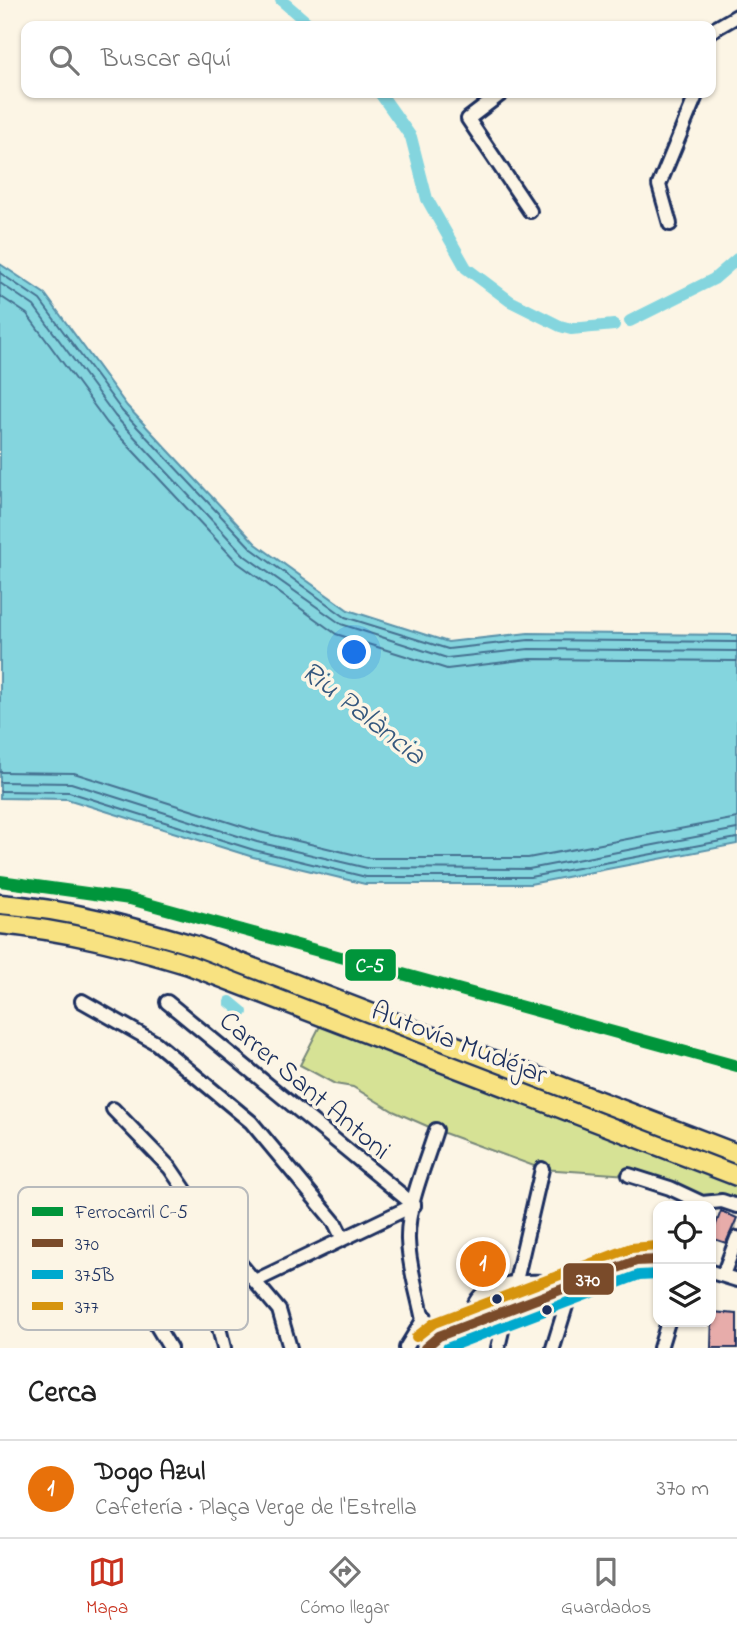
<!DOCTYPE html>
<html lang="es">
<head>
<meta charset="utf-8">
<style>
	:root { --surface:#fff; --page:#f6f6f6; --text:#222; --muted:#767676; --line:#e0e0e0; --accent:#c8321e }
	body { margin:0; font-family:"Indie Flower",sans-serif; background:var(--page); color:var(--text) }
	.controls { position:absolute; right:21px; bottom:21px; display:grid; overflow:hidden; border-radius:14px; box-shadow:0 2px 5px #0004 }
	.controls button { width:63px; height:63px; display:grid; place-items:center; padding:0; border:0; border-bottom:2px solid var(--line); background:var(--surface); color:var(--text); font:35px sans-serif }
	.you { position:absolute; left:355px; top:653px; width:24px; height:24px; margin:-18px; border:5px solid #fff; border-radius:50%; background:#1a73e8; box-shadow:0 0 0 10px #1a73e833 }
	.badge { display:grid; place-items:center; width:46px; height:46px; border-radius:50%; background:var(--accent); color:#fff; font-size:23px; font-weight:700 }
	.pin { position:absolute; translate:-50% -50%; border:4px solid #fff; box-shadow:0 2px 7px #0006 }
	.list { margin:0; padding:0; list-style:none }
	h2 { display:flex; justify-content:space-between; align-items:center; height:91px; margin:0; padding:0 28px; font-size:30px }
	h2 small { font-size:23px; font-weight:400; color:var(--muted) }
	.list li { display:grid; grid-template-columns:46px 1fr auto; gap:21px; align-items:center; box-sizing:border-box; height:98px; padding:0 28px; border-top:2px solid var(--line) }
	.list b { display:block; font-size:26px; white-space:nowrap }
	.list p { margin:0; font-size:23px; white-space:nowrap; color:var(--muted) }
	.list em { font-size:23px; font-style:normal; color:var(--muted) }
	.icon { flex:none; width:38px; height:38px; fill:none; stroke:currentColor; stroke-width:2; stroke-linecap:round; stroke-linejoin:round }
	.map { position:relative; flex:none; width:737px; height:1348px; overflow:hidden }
	.search { position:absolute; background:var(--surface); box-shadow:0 2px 5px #0004; left:21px; right:21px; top:21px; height:77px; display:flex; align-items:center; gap:18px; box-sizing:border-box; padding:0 24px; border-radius:14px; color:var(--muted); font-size:26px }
	.sheet { height:189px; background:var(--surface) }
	nav { display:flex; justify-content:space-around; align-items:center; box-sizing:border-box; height:98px; border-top:2px solid var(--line); background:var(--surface); font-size:19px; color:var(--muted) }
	nav a { display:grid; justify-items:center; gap:4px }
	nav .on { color:var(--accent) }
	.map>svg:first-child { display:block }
</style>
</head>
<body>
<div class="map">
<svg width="737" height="1348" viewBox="0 0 737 1348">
	<rect width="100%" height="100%" fill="#fcf5e5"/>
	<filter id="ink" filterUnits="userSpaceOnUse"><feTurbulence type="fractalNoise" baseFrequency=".0143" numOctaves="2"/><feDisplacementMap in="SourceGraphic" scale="14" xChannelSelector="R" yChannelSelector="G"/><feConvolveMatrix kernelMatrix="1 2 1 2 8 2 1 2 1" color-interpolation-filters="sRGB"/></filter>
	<g filter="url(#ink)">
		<path fill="#d6e295" stroke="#78887a" stroke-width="2" d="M 321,1024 L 737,1186 L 737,1206 L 702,1203 L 629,1175 L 542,1169 L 436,1130 L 393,1111 L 353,1087 L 335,1084 L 300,1065 Z"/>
		<path fill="#84d5de" stroke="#5a93ab" stroke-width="2" d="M 0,264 L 45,294 L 127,406 L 256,544 L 348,610 L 448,642 L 528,633 L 737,635 L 737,844 L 530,884 L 365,884 L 253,857 L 67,799 L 0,798 Z"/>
		<path fill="#0003" d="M 722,1214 L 737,1219 L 737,1235 L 731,1247 L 713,1237 Z"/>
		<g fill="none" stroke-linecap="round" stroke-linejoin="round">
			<g stroke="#457191" stroke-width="2">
				<path d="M 0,273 L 40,300 L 122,411 L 252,549 L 345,617 L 448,649 L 529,640 L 737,642"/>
				<path d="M 0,283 L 34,306 L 115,416 L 245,556 L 341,624 L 447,658 L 529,649 L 737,651"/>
				<path d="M 0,296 L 27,314 L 107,423 L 238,563 L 336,634 L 447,669 L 530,659 L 737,661"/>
				<path d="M 0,772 L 74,773 L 260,832 L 369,858 L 528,858 L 737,818"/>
				<path d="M 0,782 L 71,783 L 257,842 L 367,868 L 529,869 L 737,829"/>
				<path d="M 0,791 L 69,792 L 254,850 L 366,877 L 530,877 L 737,838"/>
			</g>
			<g stroke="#84d5de" stroke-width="12">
				<path d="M 281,0 L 311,26"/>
				<path d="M 380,93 L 411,137 L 427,199 L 466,268 L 510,301 L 560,326 L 571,329 L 614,325"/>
				<path d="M 630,321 L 714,279 L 737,259"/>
				<path d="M 230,1002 L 242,1012"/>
			</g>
		</g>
		<g fill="#e7acaa" stroke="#1b2f5e" stroke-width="2">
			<path d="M 721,1211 L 737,1218 L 726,1243 L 711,1238 Z"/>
			<path d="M 712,1312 L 737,1314 L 737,1348 L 711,1348 Z"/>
		</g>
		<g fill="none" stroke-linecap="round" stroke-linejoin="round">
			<defs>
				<g id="minor">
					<path d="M 711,31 L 737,16"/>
					<path d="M 502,93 L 468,119 L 530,211"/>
					<path d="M 670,224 L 659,185 L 697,93"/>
					<path d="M 82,1001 L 156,1043 L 251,1122 L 335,1223 L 342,1237"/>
					<path d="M 167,1002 L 414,1205"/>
					<path d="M 113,1109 L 170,1168 L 185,1190 L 224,1348"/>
					<path d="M 629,1175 L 670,1188 L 702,1203 L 722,1201 L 737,1206"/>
					<path d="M 193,1208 L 279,1310 L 290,1348"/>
					<path d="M 51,1210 L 68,1201 L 85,1198 L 98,1210 L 97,1226 L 170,1348"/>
					<path d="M 711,1272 L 737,1280"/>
					<path d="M 723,1275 L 737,1238"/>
					<path d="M 255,1281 L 414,1205"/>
					<path d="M 516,1281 L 542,1169"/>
					<path d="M 473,1322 C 467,1283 516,1281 543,1282 L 548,1293"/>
					<path d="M 427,1346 C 424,1310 409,1275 408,1240 C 407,1204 426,1163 436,1130"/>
					<path d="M 406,1348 L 425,1317"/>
					<path d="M 425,1348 L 439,1336 L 636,1261 L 658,1260"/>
					<path d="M 498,1348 L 504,1322 L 500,1311"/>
					<path d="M 553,1348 L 573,1283"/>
					<path d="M 660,1348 L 668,1322"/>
				</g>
				<g id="highway">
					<path d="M 0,904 C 68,909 131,927 196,946 L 737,1154"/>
					<path d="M 0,924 C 65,930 126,946 189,965 L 737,1176"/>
				</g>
			</defs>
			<use href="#minor" stroke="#1b2f5e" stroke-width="18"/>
			<use href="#highway" stroke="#1b2f5e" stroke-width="23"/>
			<use href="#minor" stroke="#fcf5e5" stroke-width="12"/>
			<use href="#highway" stroke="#f8e281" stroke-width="18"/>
			<defs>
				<path id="bus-1" d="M 425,1348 L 439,1336 L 636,1261 L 658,1260"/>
				<path id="bus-2" d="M 447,1348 L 639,1275 L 658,1274"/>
				<path id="bus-3" d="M 416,1337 L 434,1323 L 631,1248 L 657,1246"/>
			</defs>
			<use href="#bus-1" stroke="#fcf5e5" stroke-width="16"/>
			<use href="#bus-2" stroke="#fcf5e5" stroke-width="16"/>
			<use href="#bus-3" stroke="#fcf5e5" stroke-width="16"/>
			<use href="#bus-1" stroke="#7a4b2a" stroke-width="10"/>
			<use href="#bus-2" stroke="#00a9ce" stroke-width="10"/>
			<use href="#bus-3" stroke="#d6940e" stroke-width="10"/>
			<defs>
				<path id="rail-1" d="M 0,881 L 130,899 L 737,1066"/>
			</defs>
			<use href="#rail-1" stroke="#fcf5e5" stroke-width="18"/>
			<use href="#rail-1" stroke="#00953b" stroke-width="12"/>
		</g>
	</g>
	<g fill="#1b2f5e" stroke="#fcf5e5" stroke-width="2.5">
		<circle cx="497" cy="1299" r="6"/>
		<circle cx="547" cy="1310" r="6"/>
	</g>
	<g text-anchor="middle" stroke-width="7" stroke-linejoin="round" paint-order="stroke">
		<g font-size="28" fill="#1b2f5e" stroke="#fcf5e5">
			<text transform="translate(460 1041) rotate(21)" y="10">Autovía Mudéjar</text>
			<text transform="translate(306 1084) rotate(40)" y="10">Carrer Sant Antoni</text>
		</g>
		<g font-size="30" font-style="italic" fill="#35587e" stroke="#fcf5e5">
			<text transform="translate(364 712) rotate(38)" y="10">Riu Palància</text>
		</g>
	</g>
	<rect x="18" y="1187" width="230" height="143" rx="10" fill="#fcf5e5" stroke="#b8babc" stroke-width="2"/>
	<rect x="32" y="1207" width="31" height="9" fill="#00953b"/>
	<rect x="32" y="1239" width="31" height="8" fill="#7a4b2a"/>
	<rect x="32" y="1270" width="31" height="9" fill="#00a9ce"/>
	<rect x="32" y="1302" width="31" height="8" fill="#d6940e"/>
	<g font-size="19" fill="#1b2f5e">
		<text x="75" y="1218">Ferrocarril C-5</text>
		<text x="75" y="1250">370</text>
		<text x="75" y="1281">375B</text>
		<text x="75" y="1313">377</text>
	</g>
	<g stroke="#fcf5e5" stroke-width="2.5">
		<rect x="344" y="948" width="53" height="34" rx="7" fill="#00953b"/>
		<rect x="562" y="1262" width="53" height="34" rx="7" fill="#7a4b2a"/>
	</g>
	<g font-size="19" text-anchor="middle" font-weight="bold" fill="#fff">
		<text x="370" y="972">C-5</text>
		<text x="588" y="1286">370</text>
	</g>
</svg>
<div class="controls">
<button><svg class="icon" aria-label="locate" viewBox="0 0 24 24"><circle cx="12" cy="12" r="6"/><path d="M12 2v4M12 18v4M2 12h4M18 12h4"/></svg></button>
<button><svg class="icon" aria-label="layers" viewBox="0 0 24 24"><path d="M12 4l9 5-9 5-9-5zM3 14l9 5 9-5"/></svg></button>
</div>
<div class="you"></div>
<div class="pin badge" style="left:483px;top:1264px;background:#e8710a">1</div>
<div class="search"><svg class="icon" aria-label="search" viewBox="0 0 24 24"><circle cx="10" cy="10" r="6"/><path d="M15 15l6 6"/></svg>Buscar aquí</div>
</div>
<section class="sheet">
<h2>Cerca<small></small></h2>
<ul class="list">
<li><span class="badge" style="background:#e8710a">1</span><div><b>Dogo Azul</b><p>Cafetería · Plaça Verge de l'Estrella</p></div><em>370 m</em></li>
</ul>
</section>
<nav>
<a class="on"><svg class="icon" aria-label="map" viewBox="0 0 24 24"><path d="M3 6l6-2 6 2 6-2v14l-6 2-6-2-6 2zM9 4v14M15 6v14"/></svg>Mapa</a>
<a><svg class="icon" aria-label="directions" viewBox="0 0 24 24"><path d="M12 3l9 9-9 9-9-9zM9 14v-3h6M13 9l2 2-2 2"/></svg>Cómo llegar</a>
<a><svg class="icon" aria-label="saved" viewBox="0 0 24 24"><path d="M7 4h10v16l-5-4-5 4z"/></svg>Guardados</a>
</nav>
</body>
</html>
